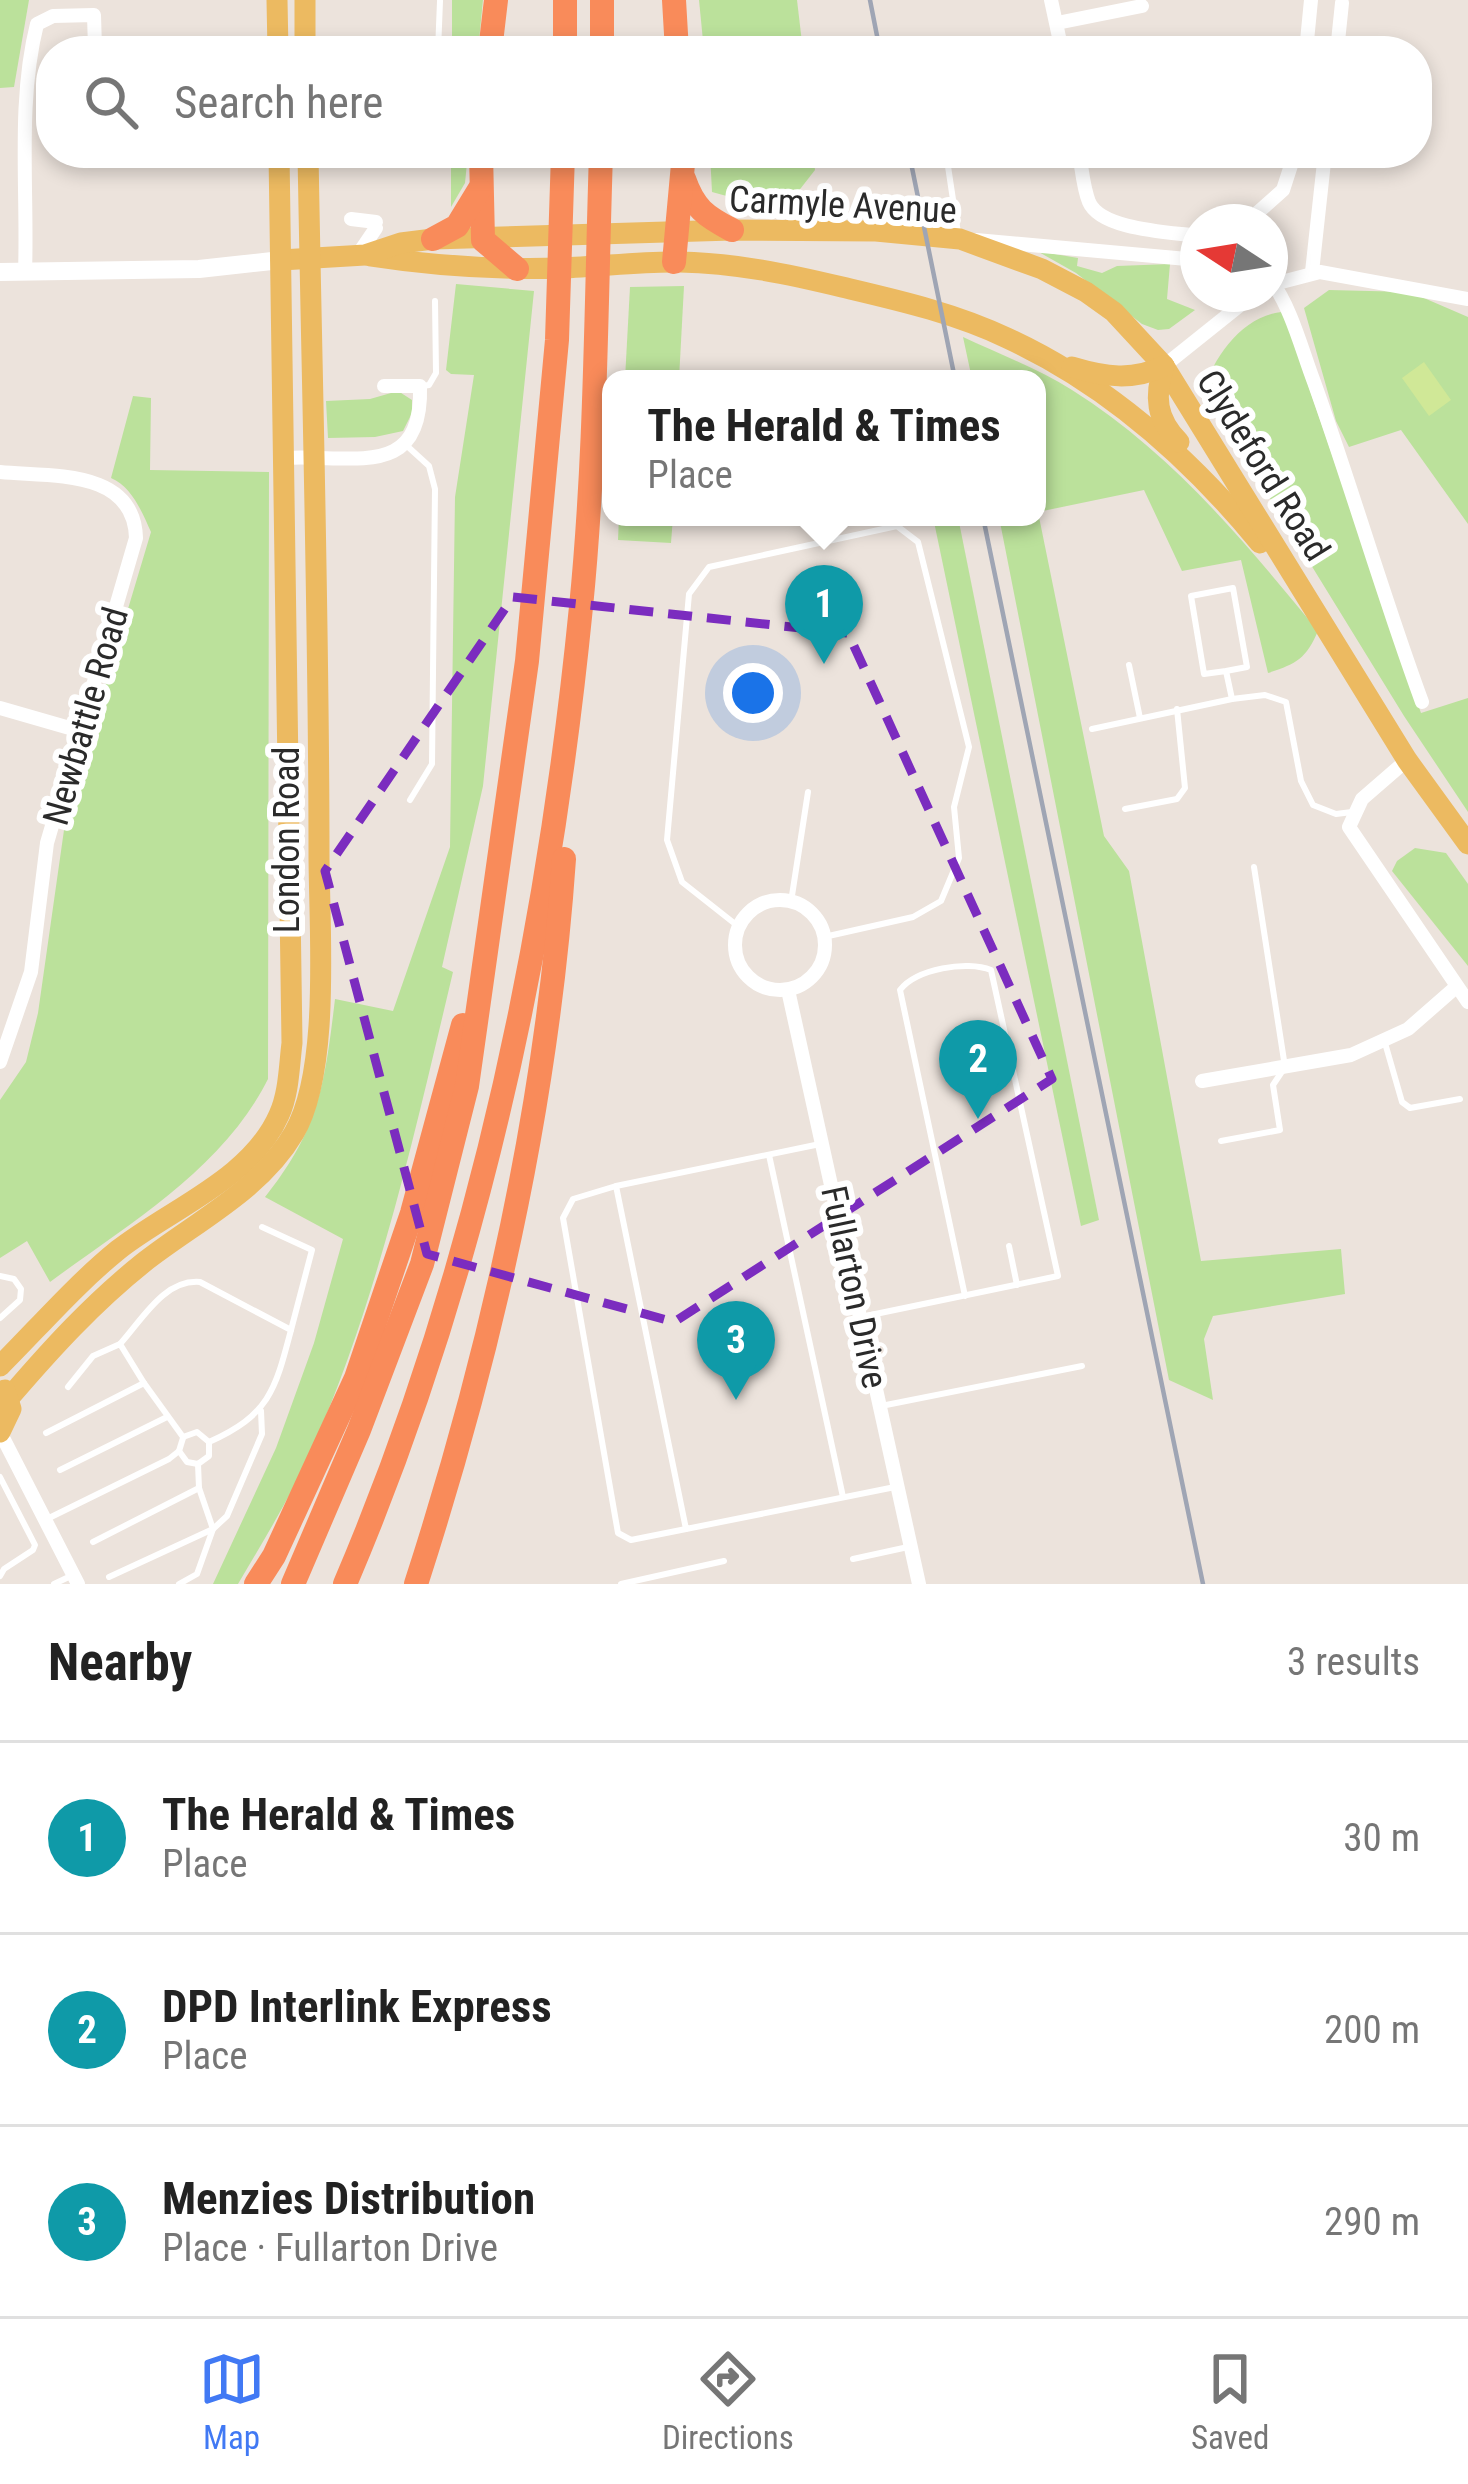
<!DOCTYPE html>
<html lang="en">
<head>
<meta charset="utf-8">
<style>
	:root { --surface:#fff; --page:#f6f6f6; --text:#222; --muted:#767676; --line:#e0e0e0; --accent:#4179f4 }
	body { margin:0; font-family:"Roboto Condensed",sans-serif; background:var(--page); color:var(--text) }
	.compass { position:absolute; left:1180px; top:204px; width:108px; height:108px; border-radius:50%; background:var(--surface); box-shadow:0 6px 18px #0003; rotate:282deg }
	.you { position:absolute; left:753px; top:693px; width:42px; height:42px; margin:-30px; border:9px solid #fff; border-radius:50%; background:#1a73e8; box-shadow:0 0 0 18px #1a73e833 }
	.badge { display:grid; place-items:center; width:78px; height:78px; border-radius:50%; background:var(--accent); color:#fff; font-size:39px; font-weight:700 }
	.pin { position:absolute; translate:-50% -99px; filter:drop-shadow(0 3px 6px #0008) }
	.pin::after { content:''; position:absolute; top:63px; width:42px; height:36px; background:inherit; clip-path:polygon(0 0,100% 0,50% 100%) }
	.popup { position:absolute; left:602px; top:370px; width:444px; height:156px; box-sizing:border-box; display:grid; place-content:center; border-radius:24px; background:var(--surface); filter:drop-shadow(0 3px 9px #0005); font-size:39px; white-space:nowrap; color:var(--muted) }
	.popup b { font-size:45px; color:var(--text) }
	.popup::after { content:''; position:absolute; left:50%; top:100%; margin-left:-24px; border:24px solid transparent; border-top-color:var(--surface) }
	.list { margin:0; padding:0; list-style:none }
	h2 { display:flex; justify-content:space-between; align-items:center; height:156px; margin:0; padding:0 48px; font-size:51px }
	h2 small { font-size:39px; font-weight:400; color:var(--muted) }
	.list li { display:grid; grid-template-columns:78px 1fr auto; gap:36px; align-items:center; box-sizing:border-box; height:192px; padding:0 48px; border-top:3px solid var(--line) }
	.list b { display:block; font-size:45px; white-space:nowrap }
	.list p { margin:0; font-size:39px; white-space:nowrap; color:var(--muted) }
	.list em { font-size:39px; font-style:normal; color:var(--muted) }
	.icon { flex:none; width:66px; height:66px; fill:none; stroke:currentColor; stroke-width:2; stroke-linecap:round; stroke-linejoin:round }
	.map { position:relative; flex:none; width:1468px; height:1584px; overflow:hidden }
	.search { position:absolute; background:var(--surface); box-shadow:0 6px 18px #0003; left:36px; right:36px; top:36px; height:132px; display:flex; align-items:center; gap:30px; box-sizing:border-box; padding:0 42px; border-radius:48px; color:var(--muted); font-size:45px }
	.sheet { height:732px; background:var(--surface) }
	nav { display:flex; justify-content:space-around; align-items:center; box-sizing:border-box; height:168px; border-top:3px solid var(--line); background:var(--surface); font-size:33px; color:var(--muted) }
	nav a { display:grid; justify-items:center; gap:6px }
	nav .on { color:var(--accent) }
	.map>svg:first-child { display:block }
</style>
</head>
<body>
<div class="map">
<svg width="1468" height="1584" viewBox="0 0 1468 1584">
	<rect width="100%" height="100%" fill="#ece3dc"/>
	<g fill="#bbe19b">
		<path d="M 0,0 L 29,0 L 14,87 L 0,88 Z"/>
		<path d="M 452,0 L 483,0 L 478,51 L 452,51 Z"/>
		<path d="M 699,0 L 797,0 L 803,51 L 704,51 Z"/>
		<path d="M 451,153 L 468,153 L 465,183 L 451,207 Z"/>
		<path d="M 710,153 L 813,153 L 815,170 L 790,202 L 767,207 L 712,192 Z"/>
		<path d="M 1037,251 L 1078,258 L 1077,266 L 1102,273 L 1117,266 L 1170,264 L 1167,299 L 1195,310 L 1169,329 L 1158,330 L 1142,324 L 1076,273 Z"/>
		<path d="M 456,284 L 534,291 L 483,786 L 442,967 L 453,972 C 415,1132 379,1295 313,1447 C 292,1494 264,1540 238,1584 L 213,1584 L 276,1448 L 314,1343 L 343,1239 L 265,1197 C 319,1130 325,1083 335,999 L 393,1011 L 450,847 L 455,497 L 474,375 L 451,374 L 446,370 Z"/>
		<path d="M 684,286 L 679,379 L 625,379 L 630,287 Z"/>
		<path d="M 1329,290 L 1410,292 L 1468,317 L 1468,524 L 1401,430 L 1349,447 L 1336,421 L 1304,308 Z"/>
		<path d="M 1283,312 L 1421,713 L 1468,698 L 1468,812 L 1404,716 L 1204,391 C 1213,356 1245,314 1283,312 Z"/>
		<path d="M 963,337 C 999,354 1039,369 1072,390 C 1172,453 1244,541 1318,631 C 1306,659 1296,664 1268,673 L 1241,560 L 1182,571 L 1144,490 L 1038,512 L 1104,836 L 1129,871 L 1201,1261 L 1341,1249 L 1345,1294 L 1213,1316 L 1204,1339 L 1213,1400 L 1169,1380 L 999,517 L 1037,517 L 1037,379 L 972,379 Z"/>
		<path d="M 398,391 L 412,400 L 412,413 L 403,431 L 375,437 L 328,438 L 326,401 L 370,399 Z"/>
		<path d="M 133,396 L 151,398 L 150,470 L 269,472 L 268,1079 C 223,1169 128,1224 50,1282 L 27,1241 L 0,1258 L 0,1100 L 26,1062 L 38,1013 L 66,816 L 151,532 C 142,512 132,487 111,478 Z"/>
		<path d="M 619,517 L 673,517 L 671,543 L 618,540 Z"/>
		<path d="M 933,517 L 958,517 L 1099,1220 L 1081,1226 Z"/>
		<path d="M 1415,848 L 1446,853 L 1468,884 L 1468,966 L 1392,871 L 1397,861 Z"/>
	</g>
	<path fill="#d0e897" d="M 1424,362 L 1451,400 L 1429,416 L 1402,378 Z"/>
	<g fill="none" stroke-linecap="round" stroke-linejoin="round">
		<g stroke="#fff" stroke-width="6">
			<path d="M 372,51 L 438,50"/>
			<path d="M 438,51 L 440,1"/>
			<path d="M 946,153 L 958,233"/>
			<path d="M 423,386 L 429,385 L 436,373 L 435,301"/>
			<path d="M 406,445 L 429,466 L 435,489 L 432,764 L 410,800"/>
			<path d="M 1129,665 L 1140,718"/>
			<path d="M 1226,671 L 1204,674 L 1191,596 L 1233,588 L 1247,667 L 1226,671 L 1232,699 L 1265,695 L 1286,702 L 1301,781 L 1313,805 L 1336,814 L 1352,812"/>
			<path d="M 1092,729 L 1232,699"/>
			<path d="M 1125,809 L 1177,799 L 1185,788 L 1177,709"/>
			<path d="M 791,902 L 808,792"/>
			<path d="M 739,927 L 682,882 L 667,840 L 689,594 L 709,567 L 897,526 L 918,542 L 969,747 L 954,807 L 959,858 L 941,901 L 913,917 L 824,937"/>
			<path d="M 1385,1043 L 1402,1102 L 1410,1108 L 1460,1099"/>
			<path d="M 1221,1141 L 1280,1130 L 1273,1085 L 1285,1067 L 1254,867"/>
			<path d="M 820,1144 L 616,1186 L 686,1529 L 895,1487"/>
			<path d="M 769,1155 L 843,1497"/>
			<path d="M 616,1186 L 573,1199 L 563,1218 L 618,1533 L 631,1540 L 686,1529"/>
			<path d="M 262,1227 L 312,1250 L 291,1330"/>
			<path d="M 1009,1246 L 1017,1285"/>
			<path d="M 0,1276 L 14,1279 L 21,1289 L 20,1300 L 0,1318"/>
			<path d="M 861,1317 L 1058,1276 L 991,970 C 967,960 916,969 900,990 L 965,1296"/>
			<path d="M 120,1344 C 142,1320 164,1279 200,1282 L 291,1330 C 275,1391 269,1415 209,1442"/>
			<path d="M 68,1387 L 93,1356 L 120,1344 L 144,1383"/>
			<path d="M 881,1406 L 1082,1366"/>
			<path d="M 46,1433 L 144,1383 L 183,1437"/>
			<path d="M 183,1437 L 197,1432 L 209,1442"/>
			<path d="M 179,1451 L 187,1462 L 198,1464 L 209,1456 L 209,1442"/>
			<path d="M 60,1470 L 167,1417"/>
			<path d="M 0,1477 L 35,1545 L 33,1550 L 4,1569 L 0,1576"/>
			<path d="M 49,1518 L 169,1459 L 179,1451 L 183,1438"/>
			<path d="M 93,1542 L 199,1488"/>
			<path d="M 853,1559 L 908,1547"/>
			<path d="M 109,1577 L 213,1529 L 199,1488 L 198,1464"/>
			<path d="M 54,1584 L 73,1575"/>
			<path d="M 179,1584 L 197,1574 L 213,1529 L 227,1516 L 262,1434 L 261,1411"/>
			<path d="M 621,1584 L 724,1561"/>
		</g>
		<g stroke="#fff" stroke-width="14">
			<path d="M 1051,0 L 1062,51"/>
			<path d="M 1057,23 L 1142,6"/>
			<path d="M 1306,51 L 1311,0"/>
			<path d="M 1337,51 L 1342,3"/>
			<path d="M 1079,153 C 1082,169 1083,187 1089,202 C 1101,230 1170,232 1198,236"/>
			<path d="M 351,219 L 376,222"/>
			<path d="M 1247,222 L 1283,190 L 1295,153"/>
			<path d="M 976,240 L 1198,260"/>
			<path d="M 357,256 L 376,228"/>
			<path d="M 1312,272 L 1325,153"/>
			<path d="M 25,273 C 28,191 17,103 37,24 L 53,16 L 94,15 L 95,48"/>
			<path d="M 1270,279 C 1292,309 1301,348 1314,382 C 1352,488 1383,596 1422,702"/>
			<path d="M 1270,285 L 1320,272 L 1468,299"/>
			<path d="M 1164,366 L 1254,294"/>
			<path d="M 285,458 C 353,454 423,481 420,386 L 384,386"/>
			<path d="M 0,472 C 50,477 134,468 136,538 L 47,843 L 31,972 L 0,1062"/>
			<path d="M 0,708 L 80,731"/>
			<path d="M 1407,760 L 1362,799 L 1349,827 L 1468,1002"/>
			<circle cx="780" cy="945" r="45"/>
			<path d="M 788,990 L 919,1584"/>
			<path d="M 1202,1081 L 1351,1055 L 1408,1029 L 1456,987"/>
			<path d="M 0,1432 L 78,1584"/>
		</g>
		<path stroke="#fff" stroke-width="18" d="M 0,272 L 199,269 L 281,260"/>
		<g stroke="#ecba61" stroke-width="21">
			<path d="M 277,0 L 278,51"/>
			<path d="M 305,0 L 305,51"/>
			<path d="M 370,256 C 434,266 497,270 561,268 C 600,267 640,261 680,262 C 735,263 788,274 842,287 C 897,300 955,313 1007,338 C 1107,384 1191,459 1260,543"/>
			<path d="M 281,260 L 365,255 L 401,243 L 433,239 L 732,230 L 876,231 L 960,239 L 1042,269 L 1086,292 L 1114,312 L 1164,366 L 1407,760 L 1468,844"/>
			<path d="M 1164,366 C 1154,396 1156,419 1179,442"/>
			<path d="M 1072,367 C 1105,377 1133,381 1164,366"/>
			<path d="M 0,1366 C 39,1327 75,1285 118,1250 C 170,1209 251,1179 279,1115 C 289,1093 289,1067 292,1043 L 279,153"/>
			<path d="M 9,1398 C 51,1349 93,1303 143,1263 C 195,1222 260,1191 294,1133 C 331,1070 319,928 319,854 C 319,620 312,387 308,153"/>
			<path d="M 0,1432 L 11,1409 L 5,1390"/>
		</g>
		<g stroke="#f98b5a" stroke-width="24">
			<path d="M 674,0 L 677,51"/>
			<path d="M 490,51 L 496,0"/>
			<path d="M 565,51 L 565,0"/>
			<path d="M 602,51 L 602,0"/>
			<path d="M 481,153 L 483,240 L 517,269"/>
			<path d="M 684,179 C 694,208 705,216 732,230"/>
			<path d="M 433,239 L 457,226 L 479,190"/>
			<path d="M 674,262 L 684,153"/>
			<path d="M 256,1584 L 274,1556 L 356,1378 L 412,1213 L 463,1025"/>
			<path d="M 293,1584 L 359,1430 L 422,1264 L 467,1086 L 527,661 L 557,340 L 563,153"/>
			<path d="M 345,1584 C 477,1275 548,940 581,607 C 596,457 596,304 601,153"/>
			<path d="M 416,1584 C 492,1349 547,1106 564,859"/>
		</g>
		<g stroke="#9fa5b4" stroke-width="4.5">
			<path d="M 870,0 L 880,51"/>
			<path d="M 909,153 L 955,379"/>
			<path d="M 983,517 L 1203,1584"/>
		</g>
	</g>
	<path fill="none" stroke="#7b2cbf" stroke-width="9" stroke-dasharray="24 15" stroke-linejoin="round" d="M 513,597 L 848,633 L 1052,1079 L 674,1322 L 427,1254 L 325,871 Z"/>
	<g text-anchor="middle" stroke-width="12" stroke-linejoin="round" paint-order="stroke">
		<g font-size="36" fill="#2a2a2a" stroke="#fff">
			<text transform="translate(843 204) rotate(3)" y="13">Carmyle Avenue</text>
			<text transform="translate(1264 465) rotate(58)" y="13">Clydeford Road</text>
			<text transform="translate(85 716) rotate(-74)" y="13">Newbattle Road</text>
			<text transform="translate(286 840) rotate(-90)" y="13">London Road</text>
			<text transform="translate(855 1287) rotate(78)" y="13">Fullarton Drive</text>
		</g>
	</g>
</svg>
<svg class="compass" viewBox="-18 -18 36 36"><path d="M0-13l5 13h-10z" fill="#e53935"/><path d="M0 13l5-13h-10z" fill="#767676"/></svg>
<div class="you"></div>
<div class="pin badge" style="left:824px;top:664px;background:#0f9aa8">1</div>
<div class="popup"><b>The Herald &amp; Times</b>Place</div>
<div class="pin badge" style="left:978px;top:1119px;background:#0f9aa8">2</div>
<div class="pin badge" style="left:736px;top:1400px;background:#0f9aa8">3</div>
<div class="search"><svg class="icon" aria-label="search" viewBox="0 0 24 24"><circle cx="10" cy="10" r="6"/><path d="M15 15l6 6"/></svg>Search here</div>
</div>
<section class="sheet">
<h2>Nearby<small>3 results</small></h2>
<ul class="list">
<li><span class="badge" style="background:#0f9aa8">1</span><div><b>The Herald &amp; Times</b><p>Place</p></div><em>30 m</em></li>
<li><span class="badge" style="background:#0f9aa8">2</span><div><b>DPD Interlink Express</b><p>Place</p></div><em>200 m</em></li>
<li><span class="badge" style="background:#0f9aa8">3</span><div><b>Menzies Distribution</b><p>Place · Fullarton Drive</p></div><em>290 m</em></li>
</ul>
</section>
<nav>
<a class="on"><svg class="icon" aria-label="map" viewBox="0 0 24 24"><path d="M3 6l6-2 6 2 6-2v14l-6 2-6-2-6 2zM9 4v14M15 6v14"/></svg>Map</a>
<a><svg class="icon" aria-label="directions" viewBox="0 0 24 24"><path d="M12 3l9 9-9 9-9-9zM9 14v-3h6M13 9l2 2-2 2"/></svg>Directions</a>
<a><svg class="icon" aria-label="saved" viewBox="0 0 24 24"><path d="M7 4h10v16l-5-4-5 4z"/></svg>Saved</a>
</nav>
</body>
</html>
